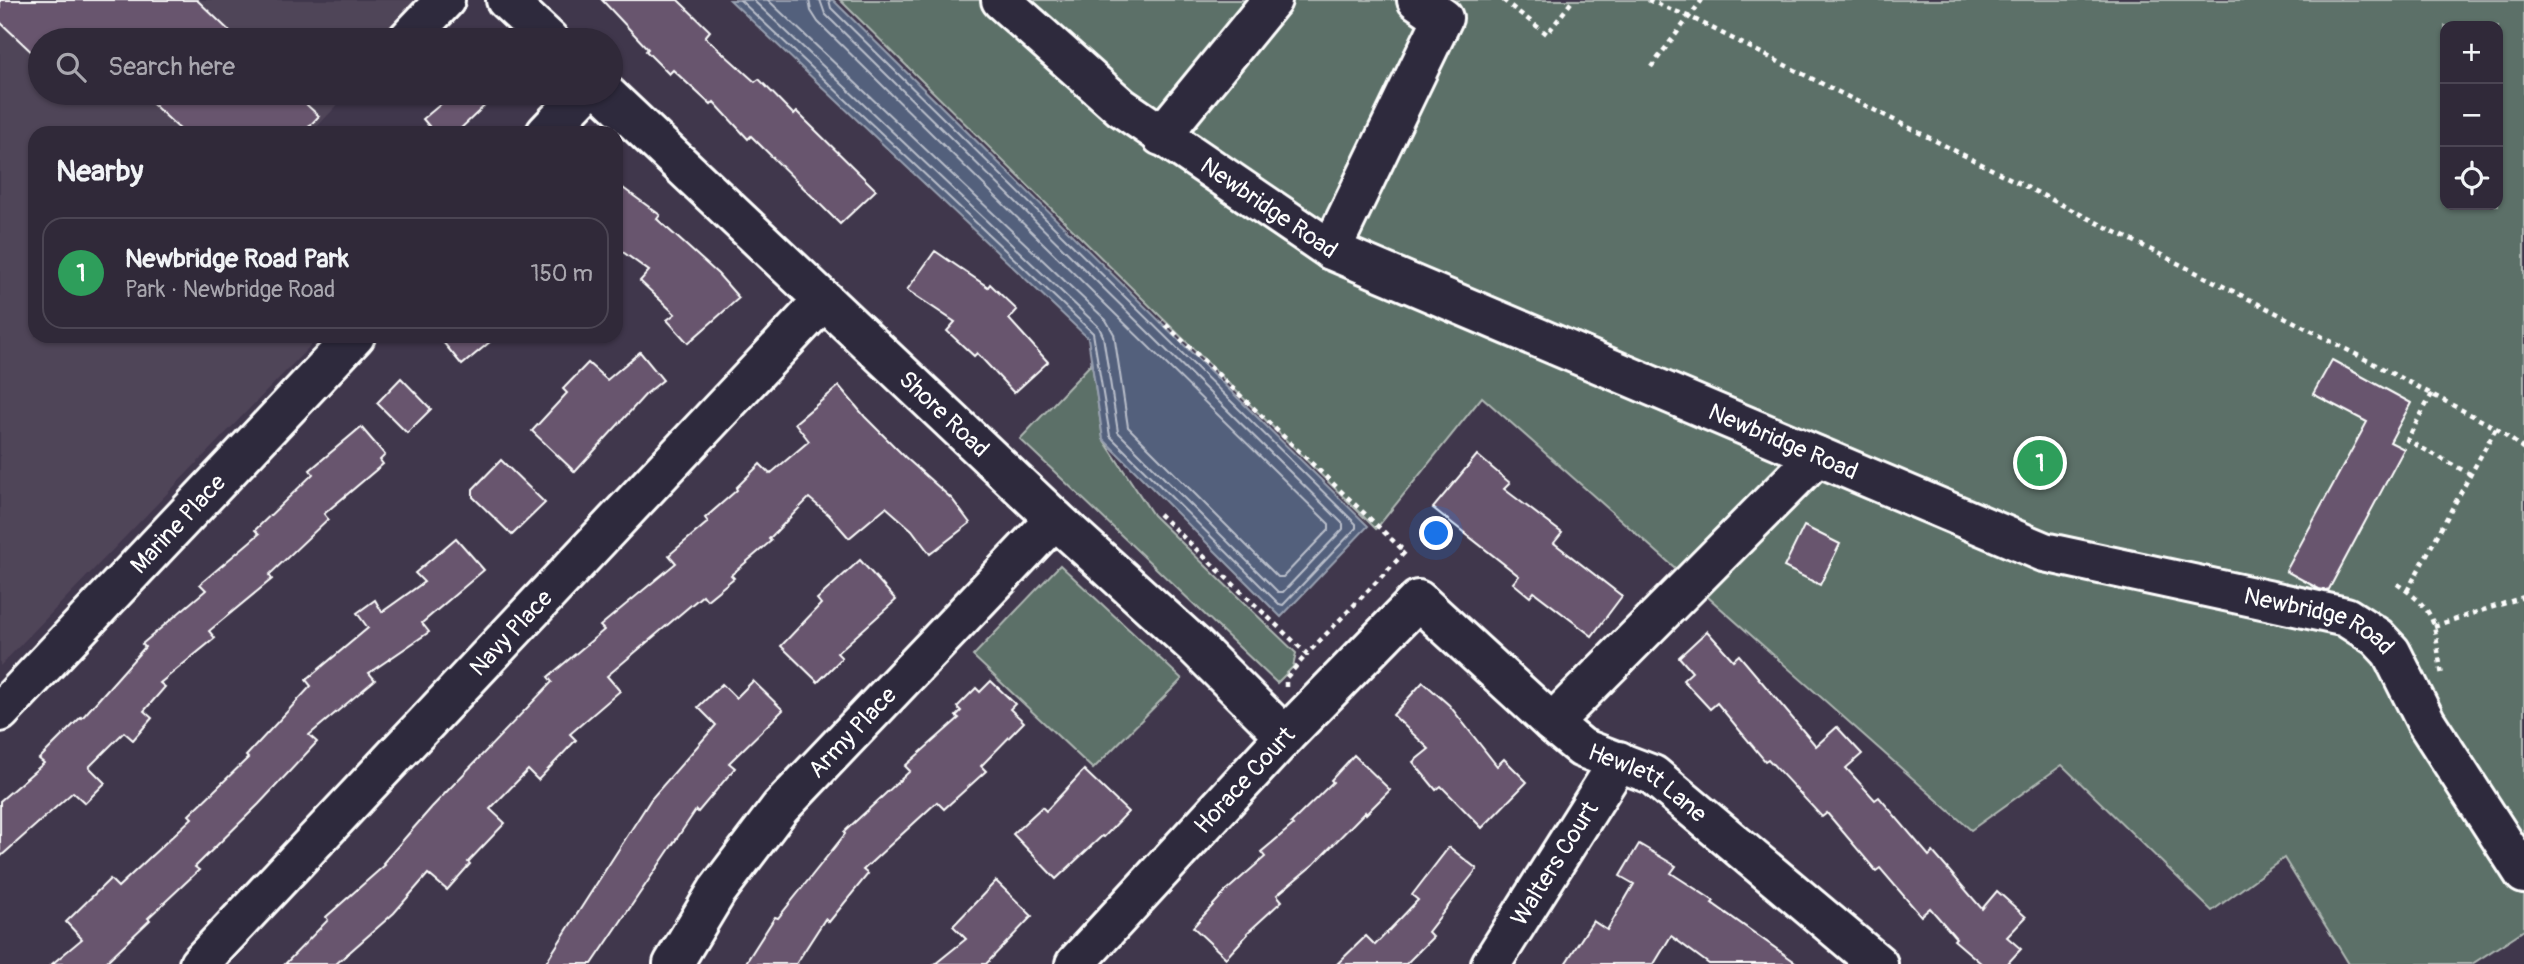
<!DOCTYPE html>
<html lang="en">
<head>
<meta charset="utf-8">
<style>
	:root { --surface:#302939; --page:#383141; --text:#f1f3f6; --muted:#a8a6ae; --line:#4b4553; --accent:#ff9aa2 }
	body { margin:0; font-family:Pangolin,sans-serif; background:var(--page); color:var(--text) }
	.controls { position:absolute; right:21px; top:21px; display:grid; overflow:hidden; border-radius:14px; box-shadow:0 2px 5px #0004 }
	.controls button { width:63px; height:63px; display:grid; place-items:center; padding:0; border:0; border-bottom:2px solid var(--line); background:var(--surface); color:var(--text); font:35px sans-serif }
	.you { position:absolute; left:1437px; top:534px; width:24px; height:24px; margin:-18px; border:5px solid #fff; border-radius:50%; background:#1a73e8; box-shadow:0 0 0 10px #1a73e833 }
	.badge { display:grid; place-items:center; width:46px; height:46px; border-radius:50%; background:var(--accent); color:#fff; font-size:23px; font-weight:700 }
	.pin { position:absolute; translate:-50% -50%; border:4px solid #fff; box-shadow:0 2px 7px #0006 }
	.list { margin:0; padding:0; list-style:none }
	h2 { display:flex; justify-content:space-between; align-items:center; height:91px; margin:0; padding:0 28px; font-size:30px }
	h2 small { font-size:23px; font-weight:400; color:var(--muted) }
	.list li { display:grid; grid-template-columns:46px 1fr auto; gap:21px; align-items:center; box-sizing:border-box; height:112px; margin:0 14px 14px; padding:0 14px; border:2px solid var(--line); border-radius:21px }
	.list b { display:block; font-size:26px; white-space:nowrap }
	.list p { margin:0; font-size:23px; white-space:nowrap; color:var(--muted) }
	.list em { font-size:23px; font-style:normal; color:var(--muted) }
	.icon { flex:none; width:38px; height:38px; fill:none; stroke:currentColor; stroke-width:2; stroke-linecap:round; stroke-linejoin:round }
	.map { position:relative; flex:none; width:2524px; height:964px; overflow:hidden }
	.search { position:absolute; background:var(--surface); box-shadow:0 2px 5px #0004; left:28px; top:28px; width:595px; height:77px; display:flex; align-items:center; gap:18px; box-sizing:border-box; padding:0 24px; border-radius:38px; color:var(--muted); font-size:26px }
	.panel { position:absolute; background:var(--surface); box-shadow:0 2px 5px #0004; left:28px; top:126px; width:595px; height:217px; border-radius:21px }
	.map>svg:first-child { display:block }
</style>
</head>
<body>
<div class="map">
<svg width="2524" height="964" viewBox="0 0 2524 964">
	<rect width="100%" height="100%" fill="#40374c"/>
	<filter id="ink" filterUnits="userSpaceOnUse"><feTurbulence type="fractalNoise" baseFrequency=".0143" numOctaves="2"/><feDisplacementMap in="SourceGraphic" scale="14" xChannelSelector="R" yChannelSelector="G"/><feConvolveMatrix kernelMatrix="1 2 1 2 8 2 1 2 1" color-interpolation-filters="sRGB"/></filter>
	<g filter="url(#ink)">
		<path fill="#504459" d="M 0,0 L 437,0 L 399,40 L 40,40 L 40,93 L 349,93 L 311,133 L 35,133 L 35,336 L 309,336 L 314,342 L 0,666 Z"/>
		<g fill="#5c6f67" stroke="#aeb7b3" stroke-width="2" fill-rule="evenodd">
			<path d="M 840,0 L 2524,0 L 2524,930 L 2472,964 L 2349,964 L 2284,858 L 2212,911 L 2062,765 L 1971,830 L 1482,397 L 1376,529 ZM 2445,26 L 2498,26 L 2498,205 L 2445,205 Z"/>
			<path d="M 1092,363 L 1103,439 L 1153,515 L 1296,653 L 1293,667 L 1277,683 L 1020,439 Z"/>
			<path d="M 1060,565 L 1182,679 L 1093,769 L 973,656 Z"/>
		</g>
		<path fill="#53607c" stroke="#98a0b0" stroke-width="2" d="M 730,0 L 833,0 L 1368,526 L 1281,617 L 1103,439 L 1088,338 Z"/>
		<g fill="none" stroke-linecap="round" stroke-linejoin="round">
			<g stroke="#babfcb" stroke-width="2">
				<path d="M 740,0 L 1093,333 L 1110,436 L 1279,604 L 1283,605 L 1356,528 L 1356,524 L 831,8 L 829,0"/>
				<path d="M 753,0 L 1099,327 L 1103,336 L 1118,432 L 1278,592 L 1283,592 L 1343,529 L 1343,524 L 825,14 L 820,0"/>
				<path d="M 768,0 L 1106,320 L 1114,334 L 1128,427 L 1278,577 L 1283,577 L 1329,529 L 1329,524 L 818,22 L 811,11 L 809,0"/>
			</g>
		</g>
		<g fill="#67556e" stroke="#fff" stroke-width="2">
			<path d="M 0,0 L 197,0 L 239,40 L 40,40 L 40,60 L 0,22 Z"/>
			<path d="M 602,0 L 678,0 L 710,31 L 705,37 L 755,82 L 759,79 L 794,115 L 797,112 L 876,190 L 840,224 L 751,136 L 748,139 L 714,102 L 711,105 L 673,70 L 669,74 L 646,51 L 648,49 Z"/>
			<path d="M 141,93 L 294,93 L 319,116 L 303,133 L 184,133 Z"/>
			<path d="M 454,93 L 498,93 L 456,133 L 435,133 L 423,119 Z"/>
			<path d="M 616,183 L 660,215 L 657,219 L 718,274 L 739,298 L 688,343 L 667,320 L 675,314 L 640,281 L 649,271 L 616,247 Z"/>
			<path d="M 935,251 L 988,287 L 990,284 L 1017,310 L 1009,319 L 1048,362 L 1014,393 L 977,353 L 974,356 L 947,331 L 955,322 L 907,290 Z"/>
			<path d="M 438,336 L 497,336 L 462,365 Z"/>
			<path d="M 640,352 L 663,380 L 646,394 L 575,472 L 532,431 L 567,393 L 563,389 L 588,363 L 607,380 Z"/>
			<path d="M 2332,360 L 2411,403 L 2390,442 L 2404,449 L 2328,591 L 2319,589 L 2286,571 L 2367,422 L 2313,394 Z"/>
			<path d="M 401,378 L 431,409 L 407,433 L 377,403 Z"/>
			<path d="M 839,386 L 865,417 L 905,457 L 952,499 L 970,523 L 930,554 L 912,530 L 886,507 L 849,538 L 829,515 L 809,498 L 769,539 L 771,541 L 731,575 L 734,578 L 707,600 L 703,595 L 607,676 L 620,691 L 570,734 L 576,740 L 538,780 L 528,770 L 490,809 L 505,823 L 468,862 L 470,864 L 447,890 L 428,874 L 394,913 L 336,964 L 285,964 L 328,920 L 326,917 L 385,865 L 383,863 L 432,807 L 552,682 L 548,677 L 604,630 L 600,626 L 676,563 L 669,555 L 708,522 L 705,518 L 737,490 L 736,488 L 760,464 L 770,474 L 809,441 L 795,423 Z"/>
			<path d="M 361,427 L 385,455 L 380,460 L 383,464 L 324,514 L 328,519 L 269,575 L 272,579 L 209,631 L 215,638 L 160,683 L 165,687 L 144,711 L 152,718 L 133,740 L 124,732 L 89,767 L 105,783 L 85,803 L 73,792 L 0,857 L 0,801 L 44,763 L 39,759 L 81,717 L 82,718 L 145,647 L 142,644 L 206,590 L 200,584 L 259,534 L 255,530 L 313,474 L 310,470 Z"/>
			<path d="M 1477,455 L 1510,483 L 1504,489 L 1562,533 L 1554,543 L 1622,596 L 1592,636 L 1534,592 L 1530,597 L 1513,583 L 1519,576 L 1433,508 Z"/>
			<path d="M 501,460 L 545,503 L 512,535 L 473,497 L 473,489 Z"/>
			<path d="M 1804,526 L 1840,544 L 1820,585 L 1784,567 Z"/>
			<path d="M 456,538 L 484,570 L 422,623 L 429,632 L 369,673 L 375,680 L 309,735 L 317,742 L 259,804 L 195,867 L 199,870 L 148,918 L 150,920 L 104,964 L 52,964 L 82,939 L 66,922 L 110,879 L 118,887 L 192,818 L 189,815 L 248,758 L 246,756 L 311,686 L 306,680 L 368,628 L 357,613 L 375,600 L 382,612 L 424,582 L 415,573 Z"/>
			<path d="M 860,560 L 896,600 L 837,653 L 842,658 L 818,682 L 781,646 L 821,604 L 817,599 Z"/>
			<path d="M 1707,631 L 1733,660 L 1739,655 L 1816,746 L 1837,727 L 1862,754 L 1846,768 L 1875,800 L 1879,797 L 1929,856 L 1933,852 L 1982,909 L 1997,891 L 2026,917 L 2007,937 L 2021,949 L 2007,964 L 1982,964 L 1954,940 L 1956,938 L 1930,908 L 1921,916 L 1880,868 L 1876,871 L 1827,813 L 1822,817 L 1768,759 L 1765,761 L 1717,703 L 1710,709 L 1683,680 L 1692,672 L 1679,657 Z"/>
			<path d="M 753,681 L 783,710 L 729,763 L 735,768 L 698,812 L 696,810 L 592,964 L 545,964 L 651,799 L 716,725 L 698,707 L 722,684 L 736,698 Z"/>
			<path d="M 991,681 L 1015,704 L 1010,709 L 1024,722 L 981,766 L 986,771 L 944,809 L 937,802 L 863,870 L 868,874 L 829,922 L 825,919 L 796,964 L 745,964 L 775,917 L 778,918 L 845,834 L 844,832 L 910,771 L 905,766 L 959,718 L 956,716 L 961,711 L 957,707 L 976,688 L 980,692 Z"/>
			<path d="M 1423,682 L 1449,705 L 1497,766 L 1504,759 L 1527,782 L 1482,828 L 1441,786 L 1436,790 L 1413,762 L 1429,749 L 1393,715 Z"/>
			<path d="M 1354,755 L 1390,790 L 1366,814 L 1365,812 L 1314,864 L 1277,895 L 1282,901 L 1247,933 L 1248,934 L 1226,958 L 1193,927 L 1226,891 L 1265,857 L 1261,852 L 1293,825 L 1291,823 L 1333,782 L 1331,780 Z"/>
			<path d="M 1084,770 L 1128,812 L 1104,837 L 1102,836 L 1056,879 L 1013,834 L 1042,807 L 1046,811 Z"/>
			<path d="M 1639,844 L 1676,866 L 1671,873 L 1714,901 L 1712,903 L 1798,964 L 1709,964 L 1671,936 L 1654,964 L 1565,964 L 1593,921 L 1607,930 L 1634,884 L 1620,876 Z"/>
			<path d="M 1449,847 L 1477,869 L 1428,932 L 1433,937 L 1406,964 L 1337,964 L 1366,936 L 1375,945 L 1418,900 L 1412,895 Z"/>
			<path d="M 996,881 L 1032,916 L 986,964 L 935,964 L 966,939 L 953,926 Z"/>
		</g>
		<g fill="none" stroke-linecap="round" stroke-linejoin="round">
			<defs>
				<g id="minor">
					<path d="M 506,0 L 549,40"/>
					<path id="s1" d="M 1001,0 L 1121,107 L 1331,250 L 2044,552 L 2346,617 L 2377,637 L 2391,652 L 2426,722 L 2524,874"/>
					<path d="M 407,40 L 445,0"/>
					<path id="s2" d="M 605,93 L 1055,519 L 1195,646 L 1285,736"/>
					<path d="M 546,133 L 584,93"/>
					<path d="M 1161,136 L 1272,0"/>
					<path d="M 1331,250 L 1443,18 L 1417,0"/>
					<path id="s3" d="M 0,712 L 355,336"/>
					<path d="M 1552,723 L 1817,456"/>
					<path id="s4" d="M 199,964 L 824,300"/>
					<path id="s5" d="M 673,964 L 717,891 L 780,808 L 1055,519"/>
					<path id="s6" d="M 1075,964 L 1285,736 L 1418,600 L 1552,723 L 1582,748 L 1653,775 L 1878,964"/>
					<path id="s7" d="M 1491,964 L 1619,761"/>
				</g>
			</defs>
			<use href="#minor" stroke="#fff" stroke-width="44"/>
			<g stroke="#fff" stroke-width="4.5" stroke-dasharray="5 5" stroke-linecap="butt">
				<path d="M 1503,0 L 1547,34 L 1573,0"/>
				<path d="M 1648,0 L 1690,17 L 2300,325 L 2496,428 L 2524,449"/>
				<path d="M 1651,67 L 1702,0"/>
				<path d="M 2432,394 L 2407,440 L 2470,474"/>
				<path d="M 1159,514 L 1307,654 L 1405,552 L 1162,321"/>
				<path d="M 2397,584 C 2443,615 2432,626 2442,675"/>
				<path d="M 2407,591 L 2496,428"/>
				<path d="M 2434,626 L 2524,597"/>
				<path d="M 1286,687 L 1286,678 L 1307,654"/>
			</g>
			<use href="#minor" stroke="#2f2a3d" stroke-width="38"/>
		</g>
	</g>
	<g text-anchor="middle" stroke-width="7" stroke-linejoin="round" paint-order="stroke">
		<g font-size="24" fill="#fff" stroke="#2f2a3d">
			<text dy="8" stroke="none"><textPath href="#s1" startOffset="340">Newbridge Road</textPath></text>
			<text dy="8" stroke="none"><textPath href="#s2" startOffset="467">Shore Road</textPath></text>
			<text dy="8" stroke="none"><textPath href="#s1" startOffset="906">Newbridge Road</textPath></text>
			<text dy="8" stroke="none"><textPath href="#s3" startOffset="259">Marine Place</textPath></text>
			<text dy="8" stroke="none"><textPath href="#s1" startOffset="1474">Newbridge Road</textPath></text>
			<text dy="8" stroke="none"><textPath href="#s4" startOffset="455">Navy Place</textPath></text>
			<text dy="8" stroke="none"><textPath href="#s5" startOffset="294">Army Place</textPath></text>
			<text dy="8" stroke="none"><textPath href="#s6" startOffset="250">Horace Court</textPath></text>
			<text dy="8" stroke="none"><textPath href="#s6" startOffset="796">Hewlett Lane</textPath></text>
			<text dy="8" stroke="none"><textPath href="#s7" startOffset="119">Walters Court</textPath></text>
		</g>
	</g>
</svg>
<div class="controls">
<button>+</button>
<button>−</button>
<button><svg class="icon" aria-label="locate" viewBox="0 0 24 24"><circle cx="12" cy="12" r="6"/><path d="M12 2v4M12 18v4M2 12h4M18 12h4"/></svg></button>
</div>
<div class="you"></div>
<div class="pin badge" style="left:2040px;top:463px;background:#2e9e5b">1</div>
<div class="search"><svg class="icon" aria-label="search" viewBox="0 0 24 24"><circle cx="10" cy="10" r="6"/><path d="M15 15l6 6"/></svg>Search here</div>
<section class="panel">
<h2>Nearby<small></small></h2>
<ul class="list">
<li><span class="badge" style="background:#2e9e5b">1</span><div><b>Newbridge Road Park</b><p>Park · Newbridge Road</p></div><em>150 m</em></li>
</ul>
</section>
</div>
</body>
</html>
